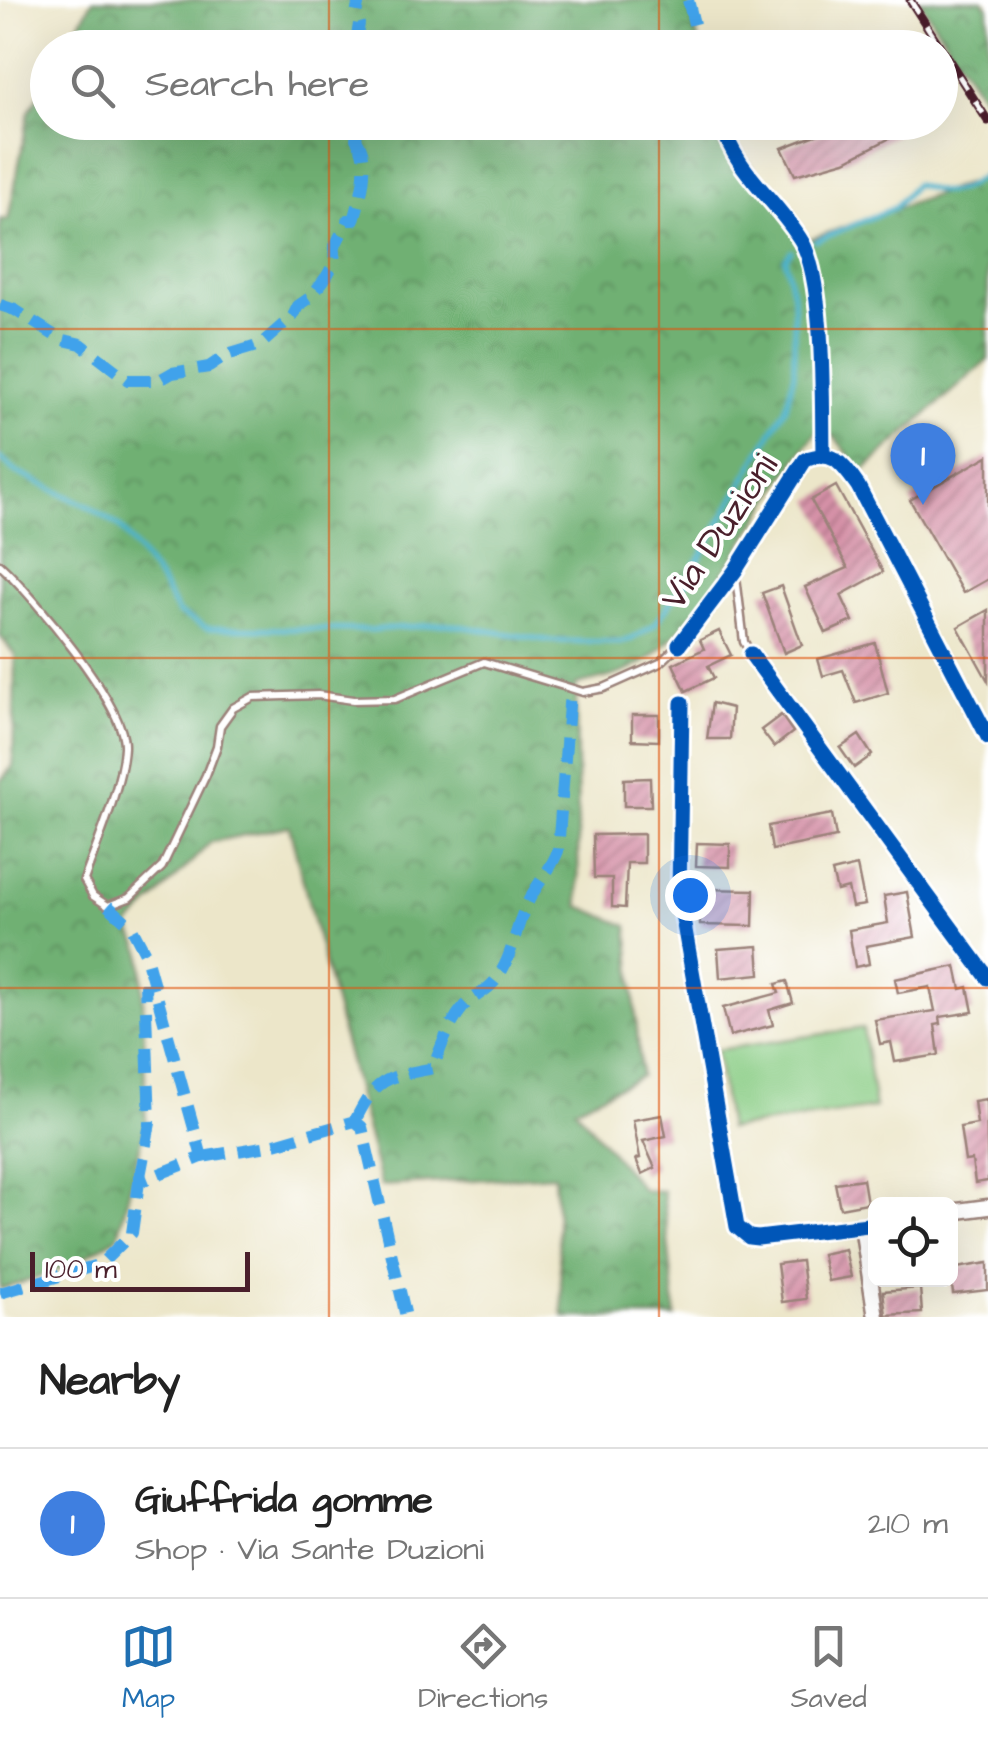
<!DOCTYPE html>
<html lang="en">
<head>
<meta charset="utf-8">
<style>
	:root { --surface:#fff; --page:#f6f6f6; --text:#222; --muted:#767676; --line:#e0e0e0; --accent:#1f6fb2 }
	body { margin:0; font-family:"Architects Daughter",sans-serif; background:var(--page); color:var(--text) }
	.controls { position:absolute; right:30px; bottom:30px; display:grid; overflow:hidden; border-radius:15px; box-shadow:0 10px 40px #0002 }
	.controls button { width:90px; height:90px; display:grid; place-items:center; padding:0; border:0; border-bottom:2px solid var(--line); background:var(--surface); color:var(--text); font:50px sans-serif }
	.scale { position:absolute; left:30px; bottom:25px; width:220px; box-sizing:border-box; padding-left:10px; border:5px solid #4a1f2b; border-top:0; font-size:28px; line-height:35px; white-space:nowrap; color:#4a1f2b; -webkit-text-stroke:8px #fff; paint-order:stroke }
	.you { position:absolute; left:690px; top:895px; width:35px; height:35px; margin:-25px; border:8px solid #fff; border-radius:50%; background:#1a73e8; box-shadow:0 0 0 15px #1a73e833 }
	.badge { display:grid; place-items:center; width:65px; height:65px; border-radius:50%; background:var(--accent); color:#fff; font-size:32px; font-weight:700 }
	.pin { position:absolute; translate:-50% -82px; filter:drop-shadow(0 2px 5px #0008) }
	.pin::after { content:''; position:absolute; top:52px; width:35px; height:30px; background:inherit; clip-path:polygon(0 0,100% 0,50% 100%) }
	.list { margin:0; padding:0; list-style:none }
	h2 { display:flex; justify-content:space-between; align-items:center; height:130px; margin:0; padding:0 40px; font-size:42px }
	h2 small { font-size:32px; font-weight:400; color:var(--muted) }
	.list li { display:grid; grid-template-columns:65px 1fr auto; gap:30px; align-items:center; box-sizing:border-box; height:150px; padding:0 40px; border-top:2px solid var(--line) }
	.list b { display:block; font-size:38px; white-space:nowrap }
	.list p { margin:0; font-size:32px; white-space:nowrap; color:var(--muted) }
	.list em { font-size:32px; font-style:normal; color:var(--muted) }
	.icon { flex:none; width:55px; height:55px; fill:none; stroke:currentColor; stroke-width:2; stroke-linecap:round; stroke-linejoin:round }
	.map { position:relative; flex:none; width:988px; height:1317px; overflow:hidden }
	.search { position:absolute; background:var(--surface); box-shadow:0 10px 40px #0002; left:30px; right:30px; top:30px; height:110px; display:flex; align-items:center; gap:25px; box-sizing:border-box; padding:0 35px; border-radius:55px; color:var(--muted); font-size:38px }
	.sheet { height:280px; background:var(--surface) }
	nav { display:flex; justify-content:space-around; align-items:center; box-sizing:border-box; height:140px; border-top:2px solid var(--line); background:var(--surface); font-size:28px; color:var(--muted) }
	nav a { display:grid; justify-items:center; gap:5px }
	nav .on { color:var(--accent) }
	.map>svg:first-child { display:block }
</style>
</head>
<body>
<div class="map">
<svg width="988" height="1317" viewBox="0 0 988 1317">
	<defs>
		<pattern id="forest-crowns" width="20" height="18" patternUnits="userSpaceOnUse" patternTransform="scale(2.5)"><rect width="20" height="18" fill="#70b073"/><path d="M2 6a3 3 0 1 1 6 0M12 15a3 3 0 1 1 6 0" fill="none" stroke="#5e8f5f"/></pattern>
		<pattern id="building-hatch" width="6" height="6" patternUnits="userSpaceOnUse" patternTransform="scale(2.5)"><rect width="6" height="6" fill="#d591a7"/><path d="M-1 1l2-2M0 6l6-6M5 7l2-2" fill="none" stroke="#af7688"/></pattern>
	</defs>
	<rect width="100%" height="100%" fill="#fff"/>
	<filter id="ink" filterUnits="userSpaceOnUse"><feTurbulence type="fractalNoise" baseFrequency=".01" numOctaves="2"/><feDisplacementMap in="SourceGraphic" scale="20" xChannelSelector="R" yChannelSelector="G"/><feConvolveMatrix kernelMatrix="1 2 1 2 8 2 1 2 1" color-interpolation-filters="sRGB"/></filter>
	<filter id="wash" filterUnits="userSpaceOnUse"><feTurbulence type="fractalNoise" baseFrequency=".0048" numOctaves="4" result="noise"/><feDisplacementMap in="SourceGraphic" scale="40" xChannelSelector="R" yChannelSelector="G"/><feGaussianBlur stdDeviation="2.25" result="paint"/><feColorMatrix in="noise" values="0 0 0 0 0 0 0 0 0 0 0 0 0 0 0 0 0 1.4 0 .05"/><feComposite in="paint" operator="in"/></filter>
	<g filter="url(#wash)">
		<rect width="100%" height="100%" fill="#ece6c9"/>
		<g fill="url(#forest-crowns)" stroke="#5d684f" stroke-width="2.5">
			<path d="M 93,0 L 688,0 L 700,47 L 66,47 Z"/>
			<path d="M 919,0 L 983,0 L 988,7 L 988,106 Z"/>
			<path d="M 47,80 L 48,122 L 721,123 L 802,242 L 988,176 L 988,360 L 862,472 L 837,440 L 821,427 C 762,499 726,592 654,655 C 634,673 602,679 576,685 L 579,906 L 628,926 L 641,1076 L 575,1108 L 643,1190 L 663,1191 L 676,1317 L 563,1317 L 554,1175 L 381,1186 L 289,826 L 211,842 L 129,926 L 142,953 L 146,1123 L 118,1236 C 81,1262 44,1278 0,1289 L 0,781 L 13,766 L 15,655 L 0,636 L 0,219 L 8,220 L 29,112 Z"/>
		</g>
		<path fill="#8bcd86" stroke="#6a7658" stroke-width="2.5" d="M 863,1028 L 875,1108 L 728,1129 L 716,1050 Z"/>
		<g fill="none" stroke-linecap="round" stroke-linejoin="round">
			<g stroke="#4db3cc" stroke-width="5">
				<path d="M 816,241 L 894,208 L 915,184 C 952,198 957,194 988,172"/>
				<path d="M 0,458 L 16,472 L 90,507 L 120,527 L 161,582 L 178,613 L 207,628 L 370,630 L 447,624 L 552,641 L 619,642 L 632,639 L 654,625 L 686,582 L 786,407 L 794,374 L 794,328 L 793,294 L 785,259 L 791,251"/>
			</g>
		</g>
		<g id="blocks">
			<g fill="url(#building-hatch)">
				<path d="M 850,122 L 889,122 L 896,135 L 845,161 L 795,175 L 782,148 Z"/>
				<path d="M 988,456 L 988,579 L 963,593 L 910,500 Z"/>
				<path d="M 836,486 L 883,572 L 841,595 L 853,621 L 826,633 L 805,587 L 848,568 L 811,500 Z"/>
				<path d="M 781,586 L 802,645 L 784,653 L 762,593 Z"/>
				<path d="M 988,610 L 988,681 L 958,627 Z"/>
				<path d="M 719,631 L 731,655 L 708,666 L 714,678 L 686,691 L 673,664 L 704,649 L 700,640 Z"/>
				<path d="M 875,643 L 888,693 L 856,703 L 843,670 L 823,676 L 818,659 Z"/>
				<path d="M 712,703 L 732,708 L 730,739 L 707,739 Z"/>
				<path d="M 632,715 L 659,715 L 659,741 L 632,740 Z"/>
				<path d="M 781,715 L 793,732 L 774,747 L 761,730 Z"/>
				<path d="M 859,735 L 872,755 L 854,768 L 840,748 Z"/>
				<path d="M 650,778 L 651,806 L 624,806 L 624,779 Z"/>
				<path d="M 832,814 L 836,837 L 772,850 L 768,826 Z"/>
				<path d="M 644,834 L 644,863 L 627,863 L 625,908 L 612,907 L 612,878 L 594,878 L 593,835 Z"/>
				<path d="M 697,843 L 730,844 L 730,867 L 696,866 Z"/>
				<path d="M 857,866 L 865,905 L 852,907 L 848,888 L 837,891 L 832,872 Z"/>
				<path d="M 700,889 L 754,890 L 753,926 L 700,925 Z"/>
				<path d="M 907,892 L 915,937 L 866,946 L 869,964 L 855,967 L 849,930 L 888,923 L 884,896 Z"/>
				<path d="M 758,946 L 760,974 L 720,978 L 718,949 Z"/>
				<path d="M 956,966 L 961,989 L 968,987 L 973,1012 L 940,1017 L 941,1024 L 935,1025 L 939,1055 L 895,1062 L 891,1042 L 880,1044 L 875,1020 L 935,1011 L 930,987 L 898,993 L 895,979 Z"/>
				<path d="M 787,981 L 793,1003 L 769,1010 L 773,1025 L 730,1036 L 723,1008 L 779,993 L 776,984 Z"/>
				<path d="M 986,1099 L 988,1181 L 975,1183 L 972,1160 L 965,1161 L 960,1127 L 977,1124 L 974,1101 Z"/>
				<path d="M 662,1115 L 666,1136 L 643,1141 L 655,1168 L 642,1174 L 636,1159 L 640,1158 L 633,1120 Z"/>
				<path d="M 863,1179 L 867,1203 L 840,1208 L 835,1183 Z"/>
				<path d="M 845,1249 L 851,1277 L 828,1281 L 822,1254 Z"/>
				<path d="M 801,1261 L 806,1299 L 782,1302 L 777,1264 Z"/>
				<path d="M 988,1263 L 988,1290 L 953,1294 L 950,1269 Z"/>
				<path d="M 920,1288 L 922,1313 L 886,1315 L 883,1291 Z"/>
			</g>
		</g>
	</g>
	<g filter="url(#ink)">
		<use href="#blocks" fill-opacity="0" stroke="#9b827a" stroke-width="2.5"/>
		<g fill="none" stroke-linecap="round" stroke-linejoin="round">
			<defs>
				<g id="service">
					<path d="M 0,565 C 32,594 126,706 124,747 C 122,785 97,844 84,880 L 93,896 L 108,906 L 129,898 L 162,867 L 206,775 L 217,746 L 220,726 L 233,708 L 253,697 L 318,695 L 353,700 L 395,699 L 484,662 L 583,692 L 604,688 L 660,663 L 679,645"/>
					<path d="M 736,577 L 744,642 L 750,652"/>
				</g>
				<g id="minor">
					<path d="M 721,122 C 735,172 777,200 802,242 C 825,283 822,404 823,454"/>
					<path d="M 679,645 L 735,571 L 805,460 C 833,448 842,464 858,486 L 988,737"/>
					<path d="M 751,654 L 988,978"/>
					<path d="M 682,703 L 679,896 L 737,1227 L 749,1237 L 758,1238 L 876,1224"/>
					<path d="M 950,1212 L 988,1207"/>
					<path d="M 862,1226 L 876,1317"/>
				</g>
			</defs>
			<use href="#service" stroke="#9b827a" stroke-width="11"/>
			<use href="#minor" stroke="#9b827a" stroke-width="19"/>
			<use href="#service" stroke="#fff" stroke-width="6"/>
			<use href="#minor" stroke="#fff" stroke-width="14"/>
			<defs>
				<path id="rail" d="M 910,0 L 988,121"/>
			</defs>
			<use href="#rail" stroke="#4a1f2b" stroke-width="9"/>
			<use href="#rail" stroke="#fff" stroke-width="5" stroke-dasharray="15" stroke-linecap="butt"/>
			<g stroke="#40a2eb" stroke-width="12" stroke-dasharray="25 12" stroke-linecap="butt">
				<path d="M 688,0 L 700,48"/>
				<path d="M 355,48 L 359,24 L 356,15 L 359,0"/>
				<path d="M 0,305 L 15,310 L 60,339 L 81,344 L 128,380 L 160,380 L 172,373 L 209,367 L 227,355 L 260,345 L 293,316 L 298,306 L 311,297 L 327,276 L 334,263 L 335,246 L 348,220 L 354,220 C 361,196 372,161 356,139 L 359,122"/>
				<path d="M 355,1121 C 377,1076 386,1078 433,1068 C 441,1047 449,1024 464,1006 C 472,997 486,992 494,982 C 513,959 514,930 527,904 C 536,885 550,871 558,851 L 570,691"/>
				<path d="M 202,1157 L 268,1146 L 355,1121 L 362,1127 L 406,1317"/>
				<path d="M 139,1182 L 150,1123 L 145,983"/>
				<path d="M 0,1293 L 101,1264 L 132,1233 L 139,1182 L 202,1157 L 145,953 L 131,926 L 108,906"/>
			</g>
			<defs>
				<g id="cycleway">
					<path d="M 721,122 C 735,172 777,200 802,242 C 825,283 822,404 823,454"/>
					<path d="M 679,645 L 735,571 L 805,460 C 833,448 842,464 858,486 L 988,737"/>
					<path d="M 751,654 L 988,978"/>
					<path d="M 682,703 L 679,896 L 737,1227 L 749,1237 L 758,1238 L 876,1224"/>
				</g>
			</defs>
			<use href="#cycleway" stroke="#fff" stroke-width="21"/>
			<use href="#cycleway" stroke="#0057b8" stroke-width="15"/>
		</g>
	</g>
	<path fill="none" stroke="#e0560e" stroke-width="2.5" stroke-opacity="0.55" d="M 329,0 L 329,48M 659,0 L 659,48M 329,122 L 329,1317M 659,122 L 659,1317M 0,329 L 988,329M 0,658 L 988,658M 0,988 L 988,988"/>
	<g text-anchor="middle" stroke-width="8" stroke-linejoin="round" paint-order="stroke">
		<g font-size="38" fill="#4a1f2b" stroke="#fff">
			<text transform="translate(718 531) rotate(-56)" y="13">Via Duzioni</text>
		</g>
	</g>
</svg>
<div class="controls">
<button><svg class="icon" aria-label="locate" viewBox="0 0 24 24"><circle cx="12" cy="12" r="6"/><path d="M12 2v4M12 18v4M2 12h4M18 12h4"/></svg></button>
</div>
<div class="scale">100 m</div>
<div class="you"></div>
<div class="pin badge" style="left:923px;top:505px;background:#3f7fe0">1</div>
<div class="search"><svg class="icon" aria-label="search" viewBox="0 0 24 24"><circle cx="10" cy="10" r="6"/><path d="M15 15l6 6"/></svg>Search here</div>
</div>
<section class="sheet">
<h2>Nearby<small></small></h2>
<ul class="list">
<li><span class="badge" style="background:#3f7fe0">1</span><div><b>Giuffrida gomme</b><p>Shop · Via Sante Duzioni</p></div><em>210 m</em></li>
</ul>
</section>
<nav>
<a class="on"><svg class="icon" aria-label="map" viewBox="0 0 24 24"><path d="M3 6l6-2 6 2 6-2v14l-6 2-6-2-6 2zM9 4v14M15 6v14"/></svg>Map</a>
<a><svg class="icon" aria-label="directions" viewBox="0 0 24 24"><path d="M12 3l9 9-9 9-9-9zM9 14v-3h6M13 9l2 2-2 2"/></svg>Directions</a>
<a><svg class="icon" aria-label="saved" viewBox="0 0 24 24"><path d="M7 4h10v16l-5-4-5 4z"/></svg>Saved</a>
</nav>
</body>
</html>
